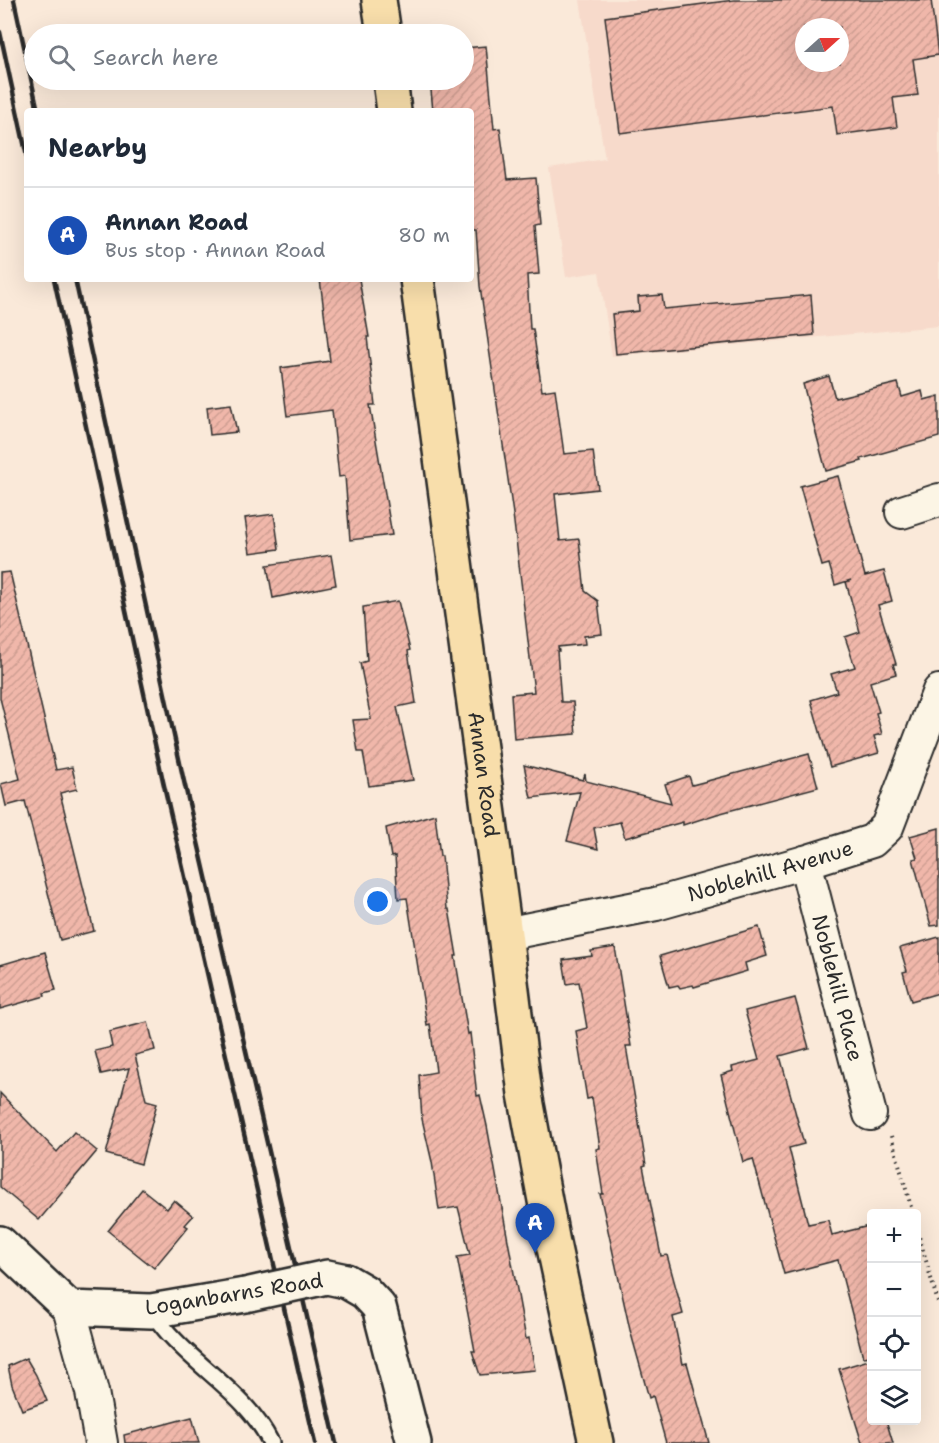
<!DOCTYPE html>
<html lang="en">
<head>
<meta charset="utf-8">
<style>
	:root { --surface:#fff; --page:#f6f6f7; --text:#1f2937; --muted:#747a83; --line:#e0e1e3; --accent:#d1495b }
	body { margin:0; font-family:"Shantell Sans",sans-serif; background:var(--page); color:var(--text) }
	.controls { position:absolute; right:18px; bottom:18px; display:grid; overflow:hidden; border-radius:6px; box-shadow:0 6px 24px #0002 }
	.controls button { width:54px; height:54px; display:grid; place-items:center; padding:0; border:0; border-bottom:2px solid var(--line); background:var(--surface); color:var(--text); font:30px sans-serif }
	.compass { position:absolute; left:795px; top:18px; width:54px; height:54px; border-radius:50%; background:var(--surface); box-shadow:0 6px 24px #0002; rotate:69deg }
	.you { position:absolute; left:378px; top:902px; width:21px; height:21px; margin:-15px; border:4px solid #fff; border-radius:50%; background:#1a73e8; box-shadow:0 0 0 9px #1a73e833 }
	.badge { display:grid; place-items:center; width:39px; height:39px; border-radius:50%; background:var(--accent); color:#fff; font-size:20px; font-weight:700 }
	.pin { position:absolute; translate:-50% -50px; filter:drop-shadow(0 2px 3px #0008) }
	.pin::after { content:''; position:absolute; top:32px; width:21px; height:18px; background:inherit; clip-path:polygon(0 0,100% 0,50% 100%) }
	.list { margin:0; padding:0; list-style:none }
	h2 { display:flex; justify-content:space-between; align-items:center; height:78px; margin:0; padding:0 24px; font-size:26px }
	h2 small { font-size:20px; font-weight:400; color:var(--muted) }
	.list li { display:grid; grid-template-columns:39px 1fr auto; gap:18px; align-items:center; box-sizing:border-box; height:96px; padding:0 24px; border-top:2px solid var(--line) }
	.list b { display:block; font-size:22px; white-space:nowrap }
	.list p { margin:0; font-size:20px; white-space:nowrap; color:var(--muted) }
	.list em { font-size:20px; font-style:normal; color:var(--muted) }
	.icon { flex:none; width:33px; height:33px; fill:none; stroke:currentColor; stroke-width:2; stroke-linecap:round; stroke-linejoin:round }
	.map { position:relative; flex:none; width:939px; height:1443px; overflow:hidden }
	.search { position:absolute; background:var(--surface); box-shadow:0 6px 24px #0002; left:24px; top:24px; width:450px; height:66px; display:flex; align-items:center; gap:15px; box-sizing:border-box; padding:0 21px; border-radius:33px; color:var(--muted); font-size:22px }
	.panel { position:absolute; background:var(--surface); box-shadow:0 6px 24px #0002; left:24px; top:108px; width:450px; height:174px; border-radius:6px }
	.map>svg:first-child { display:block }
</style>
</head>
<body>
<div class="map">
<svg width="939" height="1443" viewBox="0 0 939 1443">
	<defs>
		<pattern id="building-hatch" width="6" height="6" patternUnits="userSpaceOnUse" patternTransform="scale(1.5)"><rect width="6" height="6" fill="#f0b7aa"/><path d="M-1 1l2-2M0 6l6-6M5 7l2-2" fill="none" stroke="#ce9e92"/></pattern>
	</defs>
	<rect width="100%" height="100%" fill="#fae9d9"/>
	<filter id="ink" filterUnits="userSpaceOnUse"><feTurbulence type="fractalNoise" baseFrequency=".0167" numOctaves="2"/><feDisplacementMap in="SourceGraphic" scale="12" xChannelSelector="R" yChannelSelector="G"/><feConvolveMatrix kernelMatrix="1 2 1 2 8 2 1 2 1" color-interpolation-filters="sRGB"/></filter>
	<g filter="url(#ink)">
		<path fill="#f7dacb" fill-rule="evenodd" d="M 580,0 L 939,0 L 939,326 L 612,356 L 599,272 L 566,277 L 549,168 L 605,159 ZM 804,27 L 840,27 L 840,63 L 804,63 Z"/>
		<g fill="url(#building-hatch)" stroke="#2b2b2b" stroke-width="1.5" fill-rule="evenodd">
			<path d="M 734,0 L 931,0 L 938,55 L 913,59 L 918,95 L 893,98 L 897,127 L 837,135 L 833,106 L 620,133 L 605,17 ZM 804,27 L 840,27 L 840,63 L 804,63 Z"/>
			<path d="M 486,46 L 494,129 L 500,128 L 507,180 L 536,178 L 540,225 L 535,226 L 539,274 L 527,275 L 530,329 L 533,329 L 542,391 L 555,389 L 564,454 L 593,451 L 598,489 L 555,494 L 560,541 L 579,539 L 585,591 L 598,601 L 602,634 L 584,636 L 585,644 L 558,647 L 559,651 L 557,651 L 561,702 L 573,702 L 576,734 L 514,739 L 511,694 L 534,692 L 513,514 L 480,286 L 476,230 L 471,230 L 471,111 L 433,111 L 430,80 L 464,80 L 464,48 Z"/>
			<path d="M 320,279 L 359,279 L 369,337 L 367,337 L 375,405 L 370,405 L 392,535 L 350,540 L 345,476 L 339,477 L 332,410 L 287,416 L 281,368 L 330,361 Z"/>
			<path d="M 662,295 L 664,309 L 811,295 L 814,335 L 616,354 L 612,314 L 639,311 L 638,297 Z"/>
			<path d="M 829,376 L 835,398 L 898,383 L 902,397 L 922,391 L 924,400 L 939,396 L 939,437 L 861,459 L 862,461 L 826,471 L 803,384 Z"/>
			<path d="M 231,404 L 237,432 L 210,435 L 207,407 Z"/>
			<path d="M 838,476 L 865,576 L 884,571 L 892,601 L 878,605 L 896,664 L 893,664 L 896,674 L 870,682 L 879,712 L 876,713 L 882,734 L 874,736 L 879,753 L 830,767 L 811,700 L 837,692 L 831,674 L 855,667 L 845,637 L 860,632 L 846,582 L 851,580 L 835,585 L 829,564 L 822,566 L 800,486 Z"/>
			<path d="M 274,514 L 279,549 L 250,553 L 245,518 Z"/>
			<path d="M 331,555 L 336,585 L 273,598 L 267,565 Z"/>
			<path d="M 10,572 L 56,770 L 72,767 L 77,789 L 60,793 L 94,931 L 60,940 L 25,801 L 6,806 L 1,784 L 20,779 L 0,698 L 0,573 Z"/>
			<path d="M 398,601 L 410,650 L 408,651 L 416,703 L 397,707 L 413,780 L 369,786 L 363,752 L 358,752 L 353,720 L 371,719 L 360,663 L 367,661 L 363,607 Z"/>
			<path d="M 809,754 L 818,787 L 717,814 L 683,825 L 683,822 L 625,838 L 620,822 L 594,828 L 598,849 L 567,841 L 580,792 L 531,798 L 524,765 L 583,780 L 585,774 L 586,781 L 671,803 L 665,784 L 689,776 L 692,785 Z"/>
			<path d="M 435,814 L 440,856 L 442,856 L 447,909 L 449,909 L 457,956 L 455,956 L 468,1034 L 470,1033 L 477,1096 L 480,1095 L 487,1126 L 526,1339 L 529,1338 L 535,1370 L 480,1375 L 472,1351 L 475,1351 L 457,1257 L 470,1255 L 458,1207 L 439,1210 L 432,1162 L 422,1119 L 419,1075 L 436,1072 L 430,1024 L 427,1025 L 407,898 L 398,899 L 395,856 L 391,857 L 386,828 Z"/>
			<path d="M 939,828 L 939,925 L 931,926 L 913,859 L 917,858 L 910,836 Z"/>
			<path d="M 759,927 L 767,956 L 745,963 L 747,971 L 694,987 L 693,985 L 680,988 L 678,985 L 669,987 L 660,956 Z"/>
			<path d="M 939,937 L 939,993 L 911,1001 L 903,972 L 907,971 L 900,948 Z"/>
			<path d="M 615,947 L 631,1046 L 626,1046 L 646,1165 L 643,1166 L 661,1256 L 667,1255 L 683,1314 L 673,1317 L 683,1364 L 687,1363 L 709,1443 L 666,1443 L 653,1396 L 649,1398 L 630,1330 L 600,1194 L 603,1194 L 596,1149 L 600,1148 L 592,1098 L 587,1099 L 576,1031 L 587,1028 L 579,982 L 567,984 L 563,960 L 592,956 L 591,951 Z"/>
			<path d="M 45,952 L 56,990 L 44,993 L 45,996 L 0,1009 L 0,965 Z"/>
			<path d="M 795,998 L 809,1048 L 780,1056 L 804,1144 L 789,1148 L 808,1224 L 828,1220 L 832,1235 L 869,1226 L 872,1236 L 872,1356 L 863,1357 L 838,1260 L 784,1274 L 753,1159 L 743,1162 L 721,1075 L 733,1071 L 732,1067 L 759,1060 L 745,1011 Z"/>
			<path d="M 148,1022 L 155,1050 L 135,1055 L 146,1100 L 157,1103 L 141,1164 L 106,1154 L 129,1068 L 101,1074 L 95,1051 L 112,1047 L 109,1032 Z"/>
			<path d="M 0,1093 L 57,1152 L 74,1132 L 97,1151 L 39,1220 L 0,1187 Z"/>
			<path d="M 142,1189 L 167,1209 L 174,1200 L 193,1216 L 185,1225 L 188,1227 L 154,1268 L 108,1231 Z"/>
			<path d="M 26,1358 L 36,1375 L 47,1401 L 22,1410 L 12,1385 L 8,1366 Z"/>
			<path d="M 872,1359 L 872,1420 L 886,1420 L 893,1443 L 862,1443 L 839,1369 Z"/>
			<path d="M 192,1417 L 199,1443 L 125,1443 L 124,1435 Z"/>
		</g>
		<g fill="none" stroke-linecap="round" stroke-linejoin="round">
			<defs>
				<path id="service" d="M 151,1311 C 158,1320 164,1329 172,1337 C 205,1373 249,1398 271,1443"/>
				<g id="minor">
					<path d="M 902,512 L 939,500"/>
					<path id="s1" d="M 805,862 L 870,1114"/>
					<path id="s2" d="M 505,934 L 656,904 L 805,862 L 872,841 L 887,827 L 939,691"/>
					<path d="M 69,1308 L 92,1392 L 101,1443"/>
				</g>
				<g id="tertiary">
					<path d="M 0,1243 L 69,1308 L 151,1311 L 245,1295"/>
					<path d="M 346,1281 L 365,1292 L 379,1307 L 414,1443"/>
				</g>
				<g id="primary">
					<path d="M 379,0 L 384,34"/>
					<path d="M 390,80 L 394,111"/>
					<path id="s3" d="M 417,279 L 505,934 L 525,1094 L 553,1243 L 596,1443"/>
				</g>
			</defs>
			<use href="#service" stroke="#2b2b2b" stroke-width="20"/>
			<use href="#minor" stroke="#2b2b2b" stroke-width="36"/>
			<use href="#tertiary" stroke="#2b2b2b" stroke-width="38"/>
			<use href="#primary" stroke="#2b2b2b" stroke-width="38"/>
			<g stroke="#2b2b2b" stroke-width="4" stroke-dasharray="1.5 4.5" stroke-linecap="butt">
				<path d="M 891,1136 L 913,1214"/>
				<path d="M 916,1226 L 939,1306"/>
			</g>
			<use href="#service" stroke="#fcf5e5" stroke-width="15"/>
			<use href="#minor" stroke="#fcf5e5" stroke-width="32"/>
			<use href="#tertiary" stroke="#fcf5e5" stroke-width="33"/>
			<use href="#primary" stroke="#f8deab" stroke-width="33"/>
			<g stroke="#2b2b2b" stroke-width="4.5">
				<path d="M 14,0 L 38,111"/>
				<path d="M 0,32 L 27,157"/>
				<path d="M 54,279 L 163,781 L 315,1443"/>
				<path d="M 75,279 L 183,777 L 336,1443"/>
			</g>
			<defs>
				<path id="tertiary-bridge" d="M 245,1295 L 327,1277 L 346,1281"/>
			</defs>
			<use href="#tertiary-bridge" stroke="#2b2b2b" stroke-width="38" stroke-linecap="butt"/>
			<use href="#tertiary-bridge" stroke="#fcf5e5" stroke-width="33"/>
		</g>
	</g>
	<g text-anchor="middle" stroke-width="4.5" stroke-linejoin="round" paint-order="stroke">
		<g font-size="21" fill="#2b2b2b" stroke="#fcf5e5">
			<text dy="7" stroke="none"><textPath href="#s3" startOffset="500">Annan Road</textPath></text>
			<text dy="7" stroke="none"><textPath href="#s2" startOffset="273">Noblehill Avenue</textPath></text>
			<text dy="7" stroke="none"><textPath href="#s1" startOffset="130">Noblehill Place</textPath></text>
			<text transform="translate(234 1294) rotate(-9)" y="7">Loganbarns Road</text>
		</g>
	</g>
</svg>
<div class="controls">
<button>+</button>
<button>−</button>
<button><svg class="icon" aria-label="locate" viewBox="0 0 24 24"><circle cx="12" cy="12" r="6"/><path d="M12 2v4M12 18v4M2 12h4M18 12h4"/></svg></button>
<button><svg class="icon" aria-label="layers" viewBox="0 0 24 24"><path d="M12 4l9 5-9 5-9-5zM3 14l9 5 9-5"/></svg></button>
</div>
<svg class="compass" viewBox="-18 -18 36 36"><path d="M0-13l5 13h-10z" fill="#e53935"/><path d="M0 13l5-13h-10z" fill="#747a83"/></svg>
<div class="you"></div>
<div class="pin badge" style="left:535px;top:1253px;background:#1a4fb4">A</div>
<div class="search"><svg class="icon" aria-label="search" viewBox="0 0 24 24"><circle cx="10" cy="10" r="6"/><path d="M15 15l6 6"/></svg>Search here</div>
<section class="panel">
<h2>Nearby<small></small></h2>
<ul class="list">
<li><span class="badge" style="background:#1a4fb4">A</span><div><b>Annan Road</b><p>Bus stop · Annan Road</p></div><em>80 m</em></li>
</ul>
</section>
</div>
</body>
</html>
